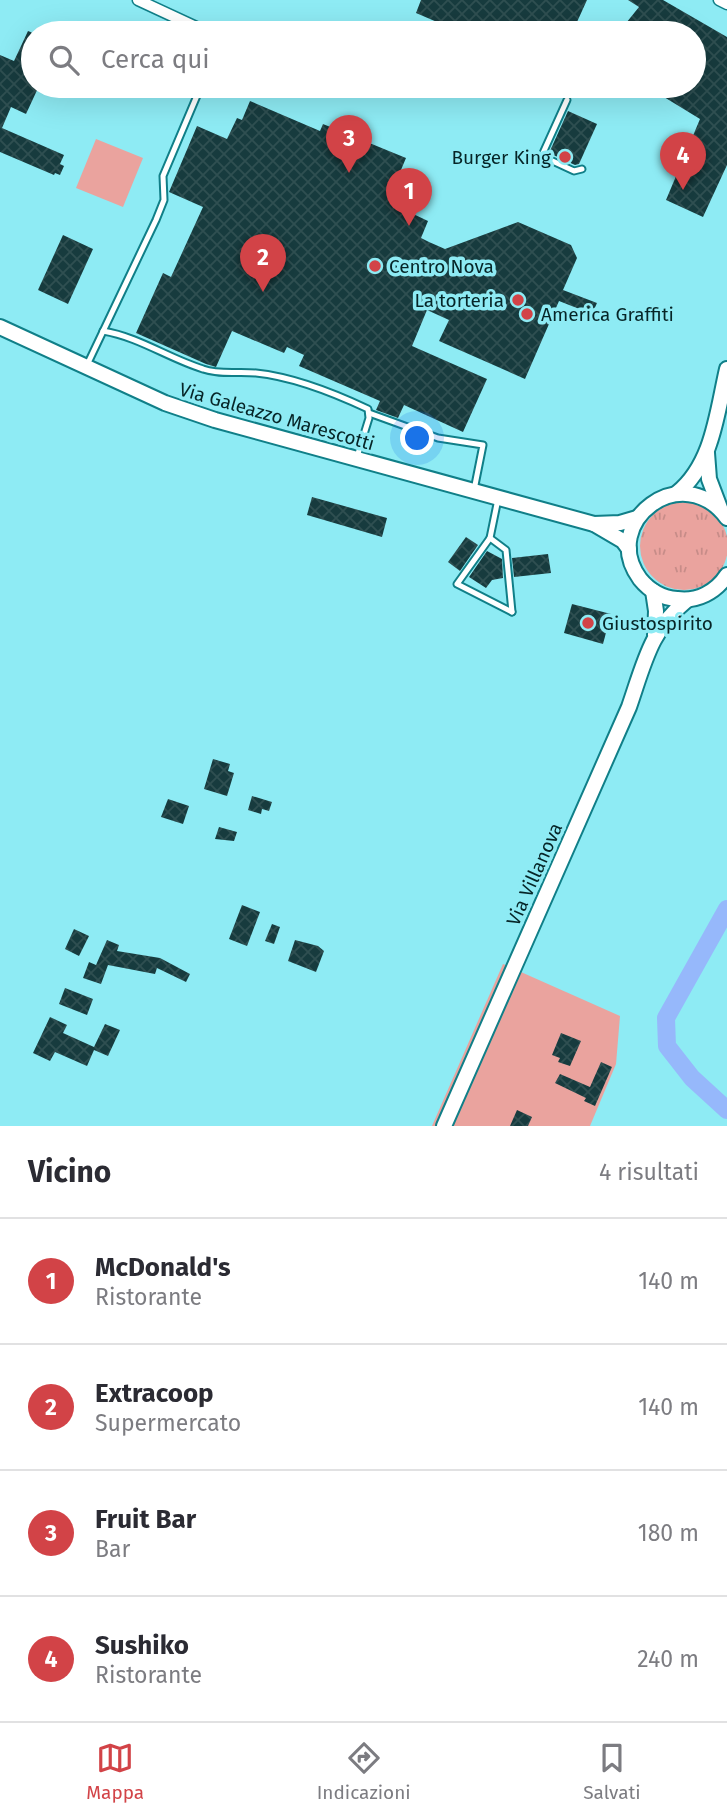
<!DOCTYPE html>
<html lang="it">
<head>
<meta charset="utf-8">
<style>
	:root { --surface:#fff; --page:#f2f2f3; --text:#2b2b33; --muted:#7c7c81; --line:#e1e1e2; --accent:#d24347 }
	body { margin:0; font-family:"Fira Sans",sans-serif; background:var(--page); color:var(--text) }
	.you { position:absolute; left:418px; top:439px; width:24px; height:24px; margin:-18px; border:5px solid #fff; border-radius:50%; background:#1a73e8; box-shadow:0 0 0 10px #1a73e833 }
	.badge { display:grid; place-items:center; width:46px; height:46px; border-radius:50%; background:var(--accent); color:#fff; font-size:23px; font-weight:700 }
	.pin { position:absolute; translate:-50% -58px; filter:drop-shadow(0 2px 4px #0008) }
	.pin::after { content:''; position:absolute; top:37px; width:24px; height:21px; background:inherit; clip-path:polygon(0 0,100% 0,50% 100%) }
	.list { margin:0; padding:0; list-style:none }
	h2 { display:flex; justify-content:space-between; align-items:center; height:91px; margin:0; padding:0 28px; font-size:30px }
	h2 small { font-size:23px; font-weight:400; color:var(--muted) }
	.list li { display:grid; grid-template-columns:46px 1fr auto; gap:21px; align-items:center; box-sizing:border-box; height:126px; padding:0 28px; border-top:2px solid var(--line) }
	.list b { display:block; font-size:26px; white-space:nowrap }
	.list p { margin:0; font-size:23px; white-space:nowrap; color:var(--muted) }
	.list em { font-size:23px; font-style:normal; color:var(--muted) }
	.icon { flex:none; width:38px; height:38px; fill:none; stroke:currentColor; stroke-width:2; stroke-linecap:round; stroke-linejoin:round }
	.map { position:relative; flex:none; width:727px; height:1126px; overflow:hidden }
	.search { position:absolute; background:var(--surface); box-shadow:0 7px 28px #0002; left:21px; right:21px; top:21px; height:77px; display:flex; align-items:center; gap:18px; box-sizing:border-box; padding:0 24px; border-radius:38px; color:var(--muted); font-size:26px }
	.sheet { height:595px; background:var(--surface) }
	nav { display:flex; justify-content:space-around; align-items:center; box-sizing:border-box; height:98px; border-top:2px solid var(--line); background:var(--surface); font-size:19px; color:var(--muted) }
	nav a { display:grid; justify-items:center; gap:4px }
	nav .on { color:var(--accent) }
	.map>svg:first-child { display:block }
</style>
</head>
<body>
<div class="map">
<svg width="727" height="1126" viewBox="0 0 727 1126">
	<defs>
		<pattern id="grass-tufts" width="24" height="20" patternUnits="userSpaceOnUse" patternTransform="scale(1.75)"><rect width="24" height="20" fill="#eaa39e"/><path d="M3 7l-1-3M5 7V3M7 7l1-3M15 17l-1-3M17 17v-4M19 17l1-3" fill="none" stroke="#c78c88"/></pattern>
		<pattern id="building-cross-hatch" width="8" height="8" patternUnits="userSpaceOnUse" patternTransform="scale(1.75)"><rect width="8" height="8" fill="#173b3e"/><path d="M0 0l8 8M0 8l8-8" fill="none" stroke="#2f4f51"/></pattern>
	</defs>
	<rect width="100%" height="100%" fill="#8eebf4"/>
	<circle fill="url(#grass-tufts)" cx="684" cy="546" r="44"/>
	<g fill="#eaa39e">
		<path d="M 96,139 L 143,158 L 123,207 L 76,188 Z"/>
		<path d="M 503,964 L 620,1016 L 616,1064 L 590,1126 L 432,1126 Z"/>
	</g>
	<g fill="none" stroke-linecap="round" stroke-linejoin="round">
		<path stroke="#96b8fb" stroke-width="18" d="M 727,909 L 666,1018 L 667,1046 L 692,1078 L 727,1110"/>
	</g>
	<g fill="url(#building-cross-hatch)">
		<path d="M 421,0 L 587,0 L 572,33 L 464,33 L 459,31 L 461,28 L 445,22 L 444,25 L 416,13 Z"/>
		<path d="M 628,0 L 663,0 L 727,37 L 727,165 L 703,217 L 666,200 L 700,119 L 646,86 L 694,86 L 694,33 L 618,33 L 639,7 Z"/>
		<path d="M 28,31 L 33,33 L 33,61 L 30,68 L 33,70 L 33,86 L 39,86 L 26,114 L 11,107 L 2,128 L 64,155 L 60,164 L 64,166 L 60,175 L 55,173 L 54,175 L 0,152 L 0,55 L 14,61 Z"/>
		<path d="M 250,101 L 320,131 L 323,124 L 406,158 L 398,177 L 409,205 L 411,206 L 409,212 L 428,221 L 421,238 L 429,242 L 445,249 L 518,222 L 571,245 L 577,258 L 563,290 L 597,303 L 592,314 L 559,301 L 525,379 L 439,341 L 449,320 L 427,310 L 412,346 L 487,379 L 463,432 L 404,405 L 398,418 L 376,410 L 380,401 L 299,366 L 304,355 L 287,347 L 284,353 L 232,331 L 216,367 L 206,364 L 136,333 L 163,273 L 171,277 L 203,207 L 169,192 L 197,126 L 227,139 L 237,118 L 242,120 Z"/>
		<path d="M 568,111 L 597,124 L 579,164 L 575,165 L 549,153 Z"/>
		<path d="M 63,235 L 93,249 L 68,304 L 38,290 Z"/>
		<path d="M 312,497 L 387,518 L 382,537 L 307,515 Z"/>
		<path d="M 466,537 L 478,545 L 460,571 L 448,562 Z"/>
		<path d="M 487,551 L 502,559 L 503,578 L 492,580 L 486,588 L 469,577 Z"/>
		<path d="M 548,554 L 551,573 L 514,577 L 512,558 Z"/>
		<path d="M 572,604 L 611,614 L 603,644 L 564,633 Z"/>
		<path d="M 213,759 L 230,764 L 228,771 L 234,773 L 227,796 L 204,789 Z"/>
		<path d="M 252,796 L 272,802 L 269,811 L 262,809 L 261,814 L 248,810 Z"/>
		<path d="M 168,799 L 189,806 L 183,824 L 161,817 Z"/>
		<path d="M 219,827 L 237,832 L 234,841 L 215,839 Z"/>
		<path d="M 242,905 L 260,912 L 247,946 L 229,939 Z"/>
		<path d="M 272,924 L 280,927 L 274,944 L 265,941 Z"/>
		<path d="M 74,929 L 89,936 L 79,956 L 65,949 Z"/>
		<path d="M 107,940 L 119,945 L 117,951 L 160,958 L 190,974 L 186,982 L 157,968 L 155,974 L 108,965 L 101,984 L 83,978 L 89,962 L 96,965 Z"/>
		<path d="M 295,940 L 318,946 L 324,951 L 316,972 L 288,961 Z"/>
		<path d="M 65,988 L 93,999 L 87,1015 L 59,1004 Z"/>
		<path d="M 50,1017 L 67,1025 L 63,1033 L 94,1047 L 105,1024 L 120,1030 L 108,1056 L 94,1050 L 87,1066 L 55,1052 L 50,1061 L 33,1053 Z"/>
		<path d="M 561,1033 L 581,1041 L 570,1066 L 558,1062 L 560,1058 L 552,1055 Z"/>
		<path d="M 601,1062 L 612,1067 L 595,1106 L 584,1101 L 586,1098 L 555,1083 L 560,1074 L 590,1087 Z"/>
		<path d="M 517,1110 L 532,1117 L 528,1126 L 510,1126 Z"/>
	</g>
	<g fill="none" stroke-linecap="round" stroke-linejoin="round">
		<defs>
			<g id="lane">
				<path d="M 567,100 L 543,153 L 546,158 L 574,171 L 582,169"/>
				<path d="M 103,331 C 139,337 168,358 203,369 C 220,375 238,371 256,373 C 295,377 334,393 368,409 L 369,418 L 357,457"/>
				<path d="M 87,365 L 156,220 L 164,200 L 163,176 L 199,91 L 199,86"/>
				<path d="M 369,413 L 438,438 L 483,445 L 474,490"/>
				<path d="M 498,499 L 490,538 L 457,584 L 512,612"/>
				<path d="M 490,538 L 506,550 L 512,612"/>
			</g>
			<g id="street">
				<path d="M 138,0 L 209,33"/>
				<path d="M 719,0 L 727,4"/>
			</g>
			<g id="secondary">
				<path d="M 0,327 L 165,403 L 215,420 L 594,524 L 623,541 L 629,549"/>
				<path d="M 707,453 L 709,479 L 720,508"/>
				<path d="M 677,493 C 713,464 717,412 727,369"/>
				<path d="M 727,518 C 683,458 598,522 640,579 C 649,590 662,598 677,599 C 697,602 716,592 727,575"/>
				<path d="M 594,524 L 620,523 L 637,518"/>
				<path d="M 653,591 L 656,611 L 655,635"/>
				<path d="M 444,1126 L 629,707 C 644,664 650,630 687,600"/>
			</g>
		</defs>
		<use href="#lane" stroke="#107f88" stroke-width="9"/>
		<use href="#street" stroke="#107f88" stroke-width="13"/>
		<use href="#secondary" stroke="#107f88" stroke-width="18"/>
		<use href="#lane" stroke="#fff" stroke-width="5"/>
		<use href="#street" stroke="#fff" stroke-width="10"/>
		<use href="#secondary" stroke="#fff" stroke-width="14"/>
	</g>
	<g fill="#d24347" stroke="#8eebf4" stroke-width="2.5">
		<circle cx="565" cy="157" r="7"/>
		<circle cx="375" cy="266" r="7"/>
		<circle cx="518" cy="300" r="7"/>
		<circle cx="527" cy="314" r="7"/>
		<circle cx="588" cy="623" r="7"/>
	</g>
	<g text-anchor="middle" stroke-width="7" stroke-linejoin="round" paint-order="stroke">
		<g font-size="19" fill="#062527" stroke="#8eebf4" text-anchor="start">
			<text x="551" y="164" text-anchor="end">Burger King</text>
			<text x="389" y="273">Centro Nova</text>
			<text x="504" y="307" text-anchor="end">La torteria</text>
			<text x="541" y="321">America Graffiti</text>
			<text x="602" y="630">Giustospirito</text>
		</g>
		<g font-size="19" fill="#062527" stroke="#8eebf4">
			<text transform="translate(277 416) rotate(16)" y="7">Via Galeazzo Marescotti</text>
			<text transform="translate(534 874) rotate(-66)" y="7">Via Villanova</text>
		</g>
	</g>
</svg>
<div class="you"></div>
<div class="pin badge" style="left:409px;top:226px">1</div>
<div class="pin badge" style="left:263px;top:292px">2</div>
<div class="pin badge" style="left:349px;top:173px">3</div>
<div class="pin badge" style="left:683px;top:190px">4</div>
<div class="search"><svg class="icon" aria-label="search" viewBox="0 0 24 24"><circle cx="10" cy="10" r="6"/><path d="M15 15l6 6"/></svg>Cerca qui</div>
</div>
<section class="sheet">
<h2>Vicino<small>4 risultati</small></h2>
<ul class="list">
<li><span class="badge">1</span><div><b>McDonald's</b><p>Ristorante</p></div><em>140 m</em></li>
<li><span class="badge">2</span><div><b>Extracoop</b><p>Supermercato</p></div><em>140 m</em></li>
<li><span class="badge">3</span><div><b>Fruit Bar</b><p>Bar</p></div><em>180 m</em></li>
<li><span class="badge">4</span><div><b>Sushiko</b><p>Ristorante</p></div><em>240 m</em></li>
</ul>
</section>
<nav>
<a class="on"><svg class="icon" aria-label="map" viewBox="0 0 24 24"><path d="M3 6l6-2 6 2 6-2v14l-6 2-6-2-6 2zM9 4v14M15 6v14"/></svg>Mappa</a>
<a><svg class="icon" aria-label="directions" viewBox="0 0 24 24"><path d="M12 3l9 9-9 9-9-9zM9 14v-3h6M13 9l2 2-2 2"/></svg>Indicazioni</a>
<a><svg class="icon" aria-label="saved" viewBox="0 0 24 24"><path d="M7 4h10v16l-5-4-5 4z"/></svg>Salvati</a>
</nav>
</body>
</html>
